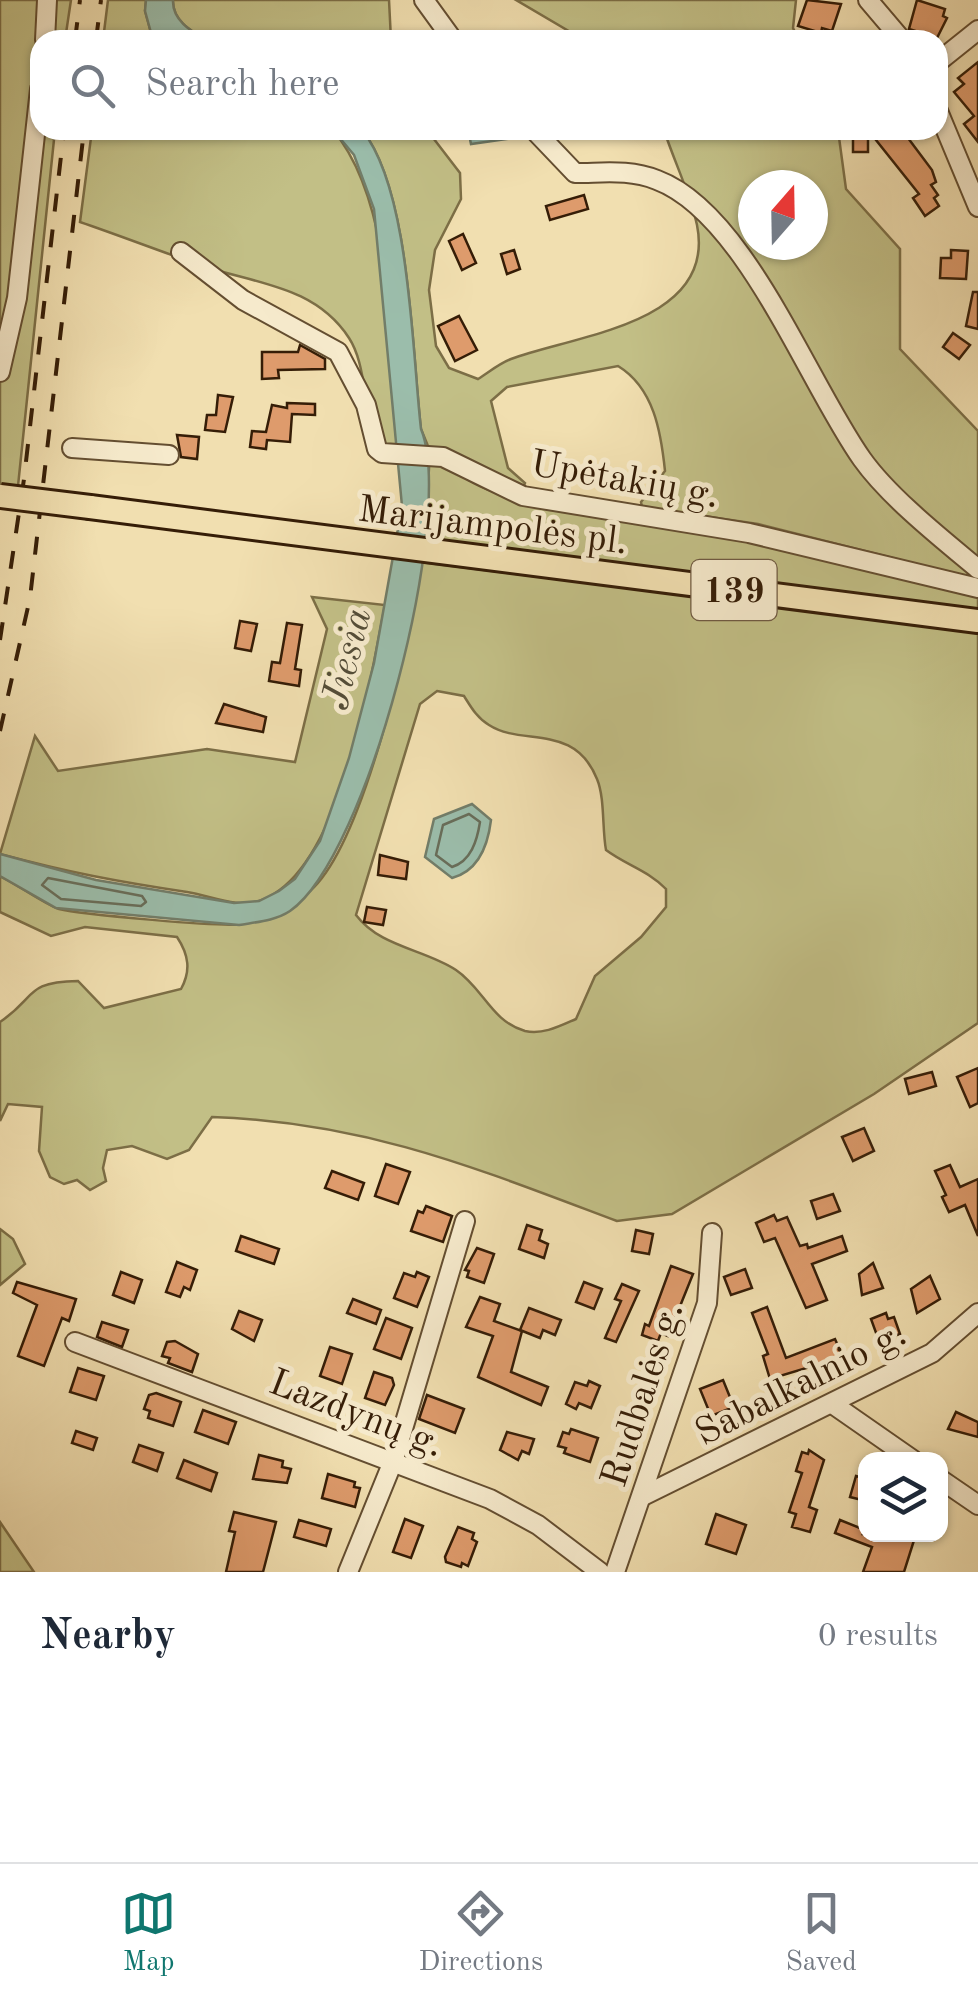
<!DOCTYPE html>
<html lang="en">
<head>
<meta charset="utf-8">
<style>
	:root { --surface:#fff; --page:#f2f2f3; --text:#1f2937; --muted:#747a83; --line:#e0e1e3; --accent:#0f766e }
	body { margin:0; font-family:"Old Standard TT",serif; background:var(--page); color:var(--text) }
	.controls { position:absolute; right:30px; bottom:30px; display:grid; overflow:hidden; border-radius:20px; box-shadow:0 2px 8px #0004 }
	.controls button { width:90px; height:90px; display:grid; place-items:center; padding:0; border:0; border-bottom:2px solid var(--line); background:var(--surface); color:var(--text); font:50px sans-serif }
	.compass { position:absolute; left:738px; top:170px; width:90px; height:90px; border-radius:50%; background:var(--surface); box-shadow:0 2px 8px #0004; rotate:20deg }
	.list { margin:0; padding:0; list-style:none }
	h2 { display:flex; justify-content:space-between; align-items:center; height:130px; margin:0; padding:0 40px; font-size:42px }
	h2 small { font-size:32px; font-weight:400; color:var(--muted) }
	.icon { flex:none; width:55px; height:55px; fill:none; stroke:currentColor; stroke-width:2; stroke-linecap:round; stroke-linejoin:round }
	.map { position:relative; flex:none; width:978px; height:1572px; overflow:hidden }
	.search { position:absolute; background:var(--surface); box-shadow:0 2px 8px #0004; left:30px; right:30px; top:30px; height:110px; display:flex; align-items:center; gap:25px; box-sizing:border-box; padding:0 35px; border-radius:30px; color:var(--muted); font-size:38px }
	.sheet { height:290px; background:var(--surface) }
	nav { display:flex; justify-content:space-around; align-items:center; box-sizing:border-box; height:140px; border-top:2px solid var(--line); background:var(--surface); font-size:28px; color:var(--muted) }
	nav a { display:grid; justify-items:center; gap:5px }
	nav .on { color:var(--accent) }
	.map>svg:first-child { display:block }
</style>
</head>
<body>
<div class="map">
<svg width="978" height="1572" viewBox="0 0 978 1572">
	<rect width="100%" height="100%" fill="#f1dfb0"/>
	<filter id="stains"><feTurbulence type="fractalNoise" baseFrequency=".002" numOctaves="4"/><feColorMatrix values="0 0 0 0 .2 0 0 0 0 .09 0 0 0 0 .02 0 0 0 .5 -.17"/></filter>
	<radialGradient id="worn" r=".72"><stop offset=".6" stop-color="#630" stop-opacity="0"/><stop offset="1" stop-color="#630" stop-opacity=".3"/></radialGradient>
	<g fill="#c2bf86" stroke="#7c6e46" stroke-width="2.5" fill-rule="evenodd">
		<path d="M 0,0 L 71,0 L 65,40 L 40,40 L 40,130 L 55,130 L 18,486 L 0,484 Z"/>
		<path d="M 108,0 L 146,0 L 145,11 L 153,40 L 103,40 Z"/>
		<path d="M 173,0 L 389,0 L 391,40 L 206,40 C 191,31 172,20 173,0 Z"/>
		<path d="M 516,0 L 796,0 L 793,28 L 799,40 L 584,40 Z"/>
		<path d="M 92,130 L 333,130 C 395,204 390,354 397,449 L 389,450 C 360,425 370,370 349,338 C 315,286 257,284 203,266 C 162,252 121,236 80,222 Z"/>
		<path d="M 362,130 L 427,130 L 460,173 L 461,199 L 435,250 L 429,290 L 436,346 L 449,368 L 478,379 C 489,372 500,363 511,359 C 575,335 717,324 697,225 C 690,193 674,161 664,130 L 838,130 L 846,189 L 900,249 L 900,349 L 978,431 L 978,571 L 964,576 L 758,524 L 642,507 L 641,502 L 665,471 C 661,432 654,388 618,366 L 507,387 L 491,401 L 508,468 L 525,483 L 522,490 L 464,459 L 459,473 C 503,513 681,525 747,540 C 824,557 900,579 978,596 L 978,610 L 425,538 L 430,451 L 421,429 C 412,351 410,189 362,130 ZM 753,185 L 813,185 L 813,245 L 753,245 Z"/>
		<path d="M 420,562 L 978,631 L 978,1023 L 874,1094 L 672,1214 L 617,1221 C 476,1168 365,1122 212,1117 L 189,1150 L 167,1159 L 132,1146 L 107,1150 L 103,1168 L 106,1181 L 90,1190 L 77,1180 L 64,1184 L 50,1177 L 39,1151 L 42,1107 L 8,1104 L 0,1121 L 0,1022 C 37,997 24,982 78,981 L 104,1008 L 181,989 C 191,971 189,955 177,937 L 85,927 L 51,936 L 0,912 L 0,876 C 17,884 44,904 59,909 C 78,914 228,928 241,924 C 260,918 296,904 310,891 C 364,844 411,634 420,562 ZM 437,691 L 464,696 C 471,707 477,718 489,725 C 523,747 574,722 597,779 C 605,798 602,829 606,850 C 626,865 649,871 666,889 L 666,907 L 641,937 L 595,976 L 576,1019 C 560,1026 543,1035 525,1031 C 492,1022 483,988 456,970 C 424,949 380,947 356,915 L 420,704 Z"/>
		<path d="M 312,597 L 385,605 C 370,680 341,870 262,900 C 238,909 212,896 187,892 C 120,882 66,872 0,854 L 35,736 L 58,771 L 207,749 L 295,762 L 327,629 Z"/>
		<path d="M 0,1229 L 13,1239 L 25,1264 L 0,1285 Z"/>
		<path d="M 0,1522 L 34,1572 L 0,1572 Z"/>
	</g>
	<g fill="#9bbdab" stroke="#727d69" stroke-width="2.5">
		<path d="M 146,0 L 173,0 C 172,20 191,31 206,40 L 153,40 L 145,11 Z"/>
		<path d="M 333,130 L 362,130 C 410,189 412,351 421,429 C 456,514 368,857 290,911 C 275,921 256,922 239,925 L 56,908 L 0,876 L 0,854 L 96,880 L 234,903 L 259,901 L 279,891 L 295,879 L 320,841 L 349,758 L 374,663 L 402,506 L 374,209 L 354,155 Z"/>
		<path d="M 468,130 L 516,130 L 520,137 L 471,144 Z"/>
		<path d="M 472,804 L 491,820 C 488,845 478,871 452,878 L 425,857 L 434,819 Z"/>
	</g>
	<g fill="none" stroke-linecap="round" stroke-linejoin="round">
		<g stroke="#686d59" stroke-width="2.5">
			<path d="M 469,814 L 480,822 C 477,841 471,861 452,867 L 436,855 L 443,825 Z"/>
			<path d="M 48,878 L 142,896 L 146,902 L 141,906 L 61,899 L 42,885 Z"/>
		</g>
	</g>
	<g fill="#de9b6c" stroke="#351d07" stroke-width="2.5">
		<path d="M 807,0 L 841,4 L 832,31 L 822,28 L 821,33 L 798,26 Z"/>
		<path d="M 917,0 L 945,9 L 943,16 L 947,18 L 937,38 L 909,29 Z"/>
		<path d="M 978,62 L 978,142 L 964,124 L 974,116 L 954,92 L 964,84 L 958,78 Z"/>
		<rect x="853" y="130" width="15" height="22"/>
		<path d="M 868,130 L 902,130 L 932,170 L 936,182 L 931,185 L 938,195 L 934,198 L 939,206 L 925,216 L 913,198 L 919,194 Z"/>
		<path d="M 584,195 L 588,209 L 550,220 L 546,206 Z"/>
		<path d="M 463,234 L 476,263 L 462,270 L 449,241 Z"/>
		<path d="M 514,250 L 520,269 L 507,274 L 501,254 Z"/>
		<path d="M 951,250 L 968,251 L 966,279 L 940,278 L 941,258 L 951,258 Z"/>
		<path d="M 973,292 L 978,292 L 978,329 L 966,326 Z"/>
		<path d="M 459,316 L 477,350 L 455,361 L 438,326 Z"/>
		<path d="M 953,333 L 970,345 L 959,359 L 943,347 Z"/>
		<path d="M 300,345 L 325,359 L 325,369 L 278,370 L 279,378 L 262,379 L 262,352 L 298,352 Z"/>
		<path d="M 218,395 L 233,397 L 225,432 L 205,430 L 207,415 L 216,415 Z"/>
		<path d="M 287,403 L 315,404 L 315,415 L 292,414 L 290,442 L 267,440 L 266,449 L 250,447 L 252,431 L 266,432 L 272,405 L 287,408 Z"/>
		<path d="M 177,435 L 199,437 L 197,459 L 181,457 Z"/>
		<path d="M 240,621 L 257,624 L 251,651 L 235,648 Z"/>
		<path d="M 287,623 L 302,625 L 295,669 L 301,670 L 299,686 L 269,681 L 272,662 L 280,663 Z"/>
		<path d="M 224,704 L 266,717 L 263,732 L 216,723 Z"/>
		<path d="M 380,855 L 408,862 L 406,879 L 378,875 Z"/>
		<path d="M 367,907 L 386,910 L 383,925 L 364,922 Z"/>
		<path d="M 978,1068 L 978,1103 L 970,1107 L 957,1077 Z"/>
		<path d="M 932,1072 L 936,1086 L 909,1094 L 905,1079 Z"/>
		<path d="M 864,1128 L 874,1151 L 853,1161 L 842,1137 Z"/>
		<path d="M 386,1164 L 410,1172 L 398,1204 L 375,1196 Z"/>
		<path d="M 950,1165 L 960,1187 L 978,1179 L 978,1236 L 965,1205 L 949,1212 L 942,1197 L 946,1195 L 935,1171 Z"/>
		<path d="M 332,1171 L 364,1183 L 358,1200 L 325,1188 Z"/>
		<path d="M 833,1194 L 840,1211 L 817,1219 L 811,1201 Z"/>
		<path d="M 426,1206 L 452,1216 L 443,1242 L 411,1231 L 418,1211 L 423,1213 Z"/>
		<path d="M 774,1215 L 777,1221 L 787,1217 L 800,1246 L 807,1244 L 808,1248 L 842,1236 L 847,1251 L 812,1264 L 827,1300 L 806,1308 L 775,1238 L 764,1242 L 756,1223 Z"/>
		<path d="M 527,1225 L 542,1230 L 539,1240 L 548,1244 L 544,1258 L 519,1249 Z"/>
		<path d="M 636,1230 L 653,1234 L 649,1254 L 632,1251 Z"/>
		<path d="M 241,1236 L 279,1249 L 274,1264 L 236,1251 Z"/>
		<path d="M 477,1248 L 494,1254 L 484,1283 L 467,1277 L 469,1271 L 465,1270 Z"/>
		<path d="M 177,1262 L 197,1270 L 190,1290 L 184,1287 L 180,1297 L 166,1292 Z"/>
		<path d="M 873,1263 L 883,1288 L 862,1295 L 859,1274 Z"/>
		<path d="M 671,1266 L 693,1274 L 668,1336 L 661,1333 L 658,1341 L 642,1335 L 645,1324 L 649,1326 Z"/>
		<path d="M 745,1269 L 752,1288 L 731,1295 L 724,1277 Z"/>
		<path d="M 121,1272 L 142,1280 L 134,1303 L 113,1295 Z"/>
		<path d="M 417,1272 L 429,1277 L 417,1307 L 394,1298 L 404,1273 L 415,1277 Z"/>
		<path d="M 930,1276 L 940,1299 L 917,1313 L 911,1289 Z"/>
		<path d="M 17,1282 L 76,1299 L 69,1321 L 62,1318 L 44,1366 L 18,1356 L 37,1305 L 13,1293 Z"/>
		<path d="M 584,1282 L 602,1289 L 594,1309 L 576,1302 Z"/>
		<path d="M 622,1284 L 639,1291 L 616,1342 L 605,1338 L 621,1301 L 615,1299 Z"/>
		<path d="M 480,1297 L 500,1304 L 494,1321 L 522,1331 L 511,1372 L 548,1387 L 541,1405 L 478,1377 L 493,1336 L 466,1327 Z"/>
		<path d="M 353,1299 L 381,1310 L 376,1324 L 347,1313 Z"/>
		<path d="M 767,1307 L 786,1358 L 835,1339 L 843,1357 L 770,1379 L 763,1356 L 768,1354 L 752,1313 Z"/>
		<path d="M 529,1308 L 561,1320 L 555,1335 L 543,1330 L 540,1338 L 520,1330 Z"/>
		<path d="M 239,1311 L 262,1320 L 254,1341 L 232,1329 Z"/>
		<path d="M 886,1313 L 888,1319 L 894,1317 L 900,1334 L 879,1341 L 871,1319 Z"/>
		<path d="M 386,1318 L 412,1328 L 401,1359 L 374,1349 Z"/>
		<path d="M 102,1322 L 128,1330 L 122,1347 L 97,1337 Z"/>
		<path d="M 175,1341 L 198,1354 L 192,1372 L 168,1363 L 170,1358 L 162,1356 L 167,1342 Z"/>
		<path d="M 330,1347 L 352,1354 L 342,1384 L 320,1376 Z"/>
		<path d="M 78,1368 L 104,1376 L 96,1400 L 70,1392 Z"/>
		<path d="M 374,1372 L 392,1378 L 394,1385 L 385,1405 L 365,1398 Z"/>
		<path d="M 723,1380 L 734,1407 L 711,1416 L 700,1389 Z"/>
		<path d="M 589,1381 L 600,1386 L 591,1408 L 579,1403 L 576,1409 L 566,1404 L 575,1382 L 587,1386 Z"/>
		<path d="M 156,1393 L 181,1402 L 173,1426 L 148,1418 L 150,1411 L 144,1409 L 149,1395 Z"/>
		<path d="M 427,1395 L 464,1409 L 455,1433 L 419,1419 Z"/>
		<path d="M 203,1410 L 236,1422 L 228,1444 L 195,1432 Z"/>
		<path d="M 956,1412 L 978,1422 L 978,1437 L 948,1429 Z"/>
		<path d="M 571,1429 L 598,1438 L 590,1462 L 564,1453 L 566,1448 L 558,1446 L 563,1432 L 569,1434 Z"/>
		<path d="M 76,1431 L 97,1438 L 93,1450 L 72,1443 Z"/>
		<path d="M 507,1432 L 534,1439 L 529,1454 L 522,1451 L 518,1460 L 500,1450 Z"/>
		<path d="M 139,1445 L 163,1453 L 157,1471 L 133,1462 Z"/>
		<path d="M 809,1450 L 824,1460 L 809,1507 L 817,1510 L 810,1532 L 792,1527 L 796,1514 L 789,1512 L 802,1473 L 796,1471 L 802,1452 L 808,1454 Z"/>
		<path d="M 259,1455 L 283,1461 L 282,1467 L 291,1469 L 287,1483 L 253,1479 Z"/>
		<path d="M 184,1460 L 217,1473 L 211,1491 L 177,1478 Z"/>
		<path d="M 328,1474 L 355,1482 L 354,1487 L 360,1488 L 355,1507 L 322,1498 Z"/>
		<path d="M 856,1476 L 866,1479 L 866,1501 L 850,1497 Z"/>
		<path d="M 234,1512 L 276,1522 L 263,1572 L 226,1572 L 235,1532 L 229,1531 Z"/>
		<path d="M 716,1514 L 746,1525 L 736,1554 L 706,1544 Z"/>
		<path d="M 405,1519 L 423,1526 L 411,1558 L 393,1552 Z"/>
		<path d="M 299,1520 L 331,1529 L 326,1546 L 294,1537 Z"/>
		<path d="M 840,1520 L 865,1530 L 863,1534 L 916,1534 L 904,1572 L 863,1572 L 872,1547 L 835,1533 Z"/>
		<path d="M 458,1527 L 474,1533 L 472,1539 L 477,1542 L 468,1566 L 462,1563 L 461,1567 L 446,1562 L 445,1557 Z"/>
	</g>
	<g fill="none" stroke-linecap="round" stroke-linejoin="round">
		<defs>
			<g id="minor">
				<path d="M 424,0 L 453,40"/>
				<path d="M 868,0 L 902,40"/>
				<path d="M 45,40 L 47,0"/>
				<path d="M 938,62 L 978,30"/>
				<path d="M 938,111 L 978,207"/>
				<path d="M 534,130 L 575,173 C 604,173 629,169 657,180 C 745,213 808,383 862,459 C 889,497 942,539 978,569"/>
				<path d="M 181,252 L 243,300 L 338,352 L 366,405 L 377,449 L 382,453 L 443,457 L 523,496 L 749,533 L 978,588"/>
				<path d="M 0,372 L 17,298 L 40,89"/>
				<path d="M 72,448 L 169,455"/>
				<path d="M 75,1342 L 490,1499 L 538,1525 L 600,1572"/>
				<path d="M 834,1405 L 913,1460"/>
				<path d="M 940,1479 L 978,1505"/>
				<path d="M 643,1496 L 932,1353 L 978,1313"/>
				<path d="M 348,1572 L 394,1459 L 465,1221"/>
				<path d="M 615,1572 L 707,1303 L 712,1233"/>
			</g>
			<path id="major" d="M 90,507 L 978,621"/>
		</defs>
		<use href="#minor" stroke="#644e31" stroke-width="22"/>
		<use href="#major" stroke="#351d07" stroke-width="28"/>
		<use href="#minor" stroke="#f6eacc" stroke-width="18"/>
		<use href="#major" stroke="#f1dfb0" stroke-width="22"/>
		<g stroke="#351d07" stroke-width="4" stroke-dasharray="18 18" stroke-linecap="butt">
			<path d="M 75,40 L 80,0"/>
			<path d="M 96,40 L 101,0"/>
			<path d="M 0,640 L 24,479 L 64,130"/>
			<path d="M 0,731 L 30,598 L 84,130"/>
		</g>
		<defs>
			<path id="major-bridge" d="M 0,496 L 90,507"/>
		</defs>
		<use href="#major-bridge" stroke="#351d07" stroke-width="28" stroke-linecap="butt"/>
		<use href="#major-bridge" stroke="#f1dfb0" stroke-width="22"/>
	</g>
	<g text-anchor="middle" stroke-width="10" stroke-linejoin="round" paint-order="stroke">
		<rect fill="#f6eacc" stroke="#6f5a42" stroke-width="2.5" x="691.5" y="560" width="85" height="60" rx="8"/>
		<g font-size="35" font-weight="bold" fill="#351d07">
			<text x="734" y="602">139</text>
		</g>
		<g font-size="38" fill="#351d07" stroke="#f6eacc">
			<text transform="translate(625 478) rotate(10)" y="13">Upėtakių g.</text>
			<text transform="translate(493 524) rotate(7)" y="13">Marijampolės pl.</text>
			<text transform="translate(800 1382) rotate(-27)" y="13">Sabalkalnio g.</text>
			<text transform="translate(641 1394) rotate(-72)" y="13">Rudbalės g.</text>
			<text transform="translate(357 1412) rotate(21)" y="13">Lazdynų g.</text>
		</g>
		<g font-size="40" font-style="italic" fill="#544d38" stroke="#f6eacc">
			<text transform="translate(345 658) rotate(-76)" y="14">Jiesia</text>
		</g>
	</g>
	<rect width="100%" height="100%" filter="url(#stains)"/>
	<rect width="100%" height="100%" fill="url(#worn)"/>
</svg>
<div class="controls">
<button><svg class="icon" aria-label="layers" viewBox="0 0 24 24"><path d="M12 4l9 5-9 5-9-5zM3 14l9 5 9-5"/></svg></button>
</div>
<svg class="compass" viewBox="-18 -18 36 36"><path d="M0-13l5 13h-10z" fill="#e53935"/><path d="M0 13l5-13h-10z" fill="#747a83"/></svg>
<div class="search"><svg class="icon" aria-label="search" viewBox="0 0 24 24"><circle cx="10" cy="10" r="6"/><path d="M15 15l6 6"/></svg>Search here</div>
</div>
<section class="sheet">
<h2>Nearby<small>0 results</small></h2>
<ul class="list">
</ul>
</section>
<nav>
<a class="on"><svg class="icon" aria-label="map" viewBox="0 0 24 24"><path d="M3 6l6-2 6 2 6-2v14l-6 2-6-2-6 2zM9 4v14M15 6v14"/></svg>Map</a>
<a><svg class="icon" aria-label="directions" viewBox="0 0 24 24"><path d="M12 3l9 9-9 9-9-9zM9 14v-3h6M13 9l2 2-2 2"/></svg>Directions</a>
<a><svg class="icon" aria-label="saved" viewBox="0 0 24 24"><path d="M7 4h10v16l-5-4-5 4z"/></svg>Saved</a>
</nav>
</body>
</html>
